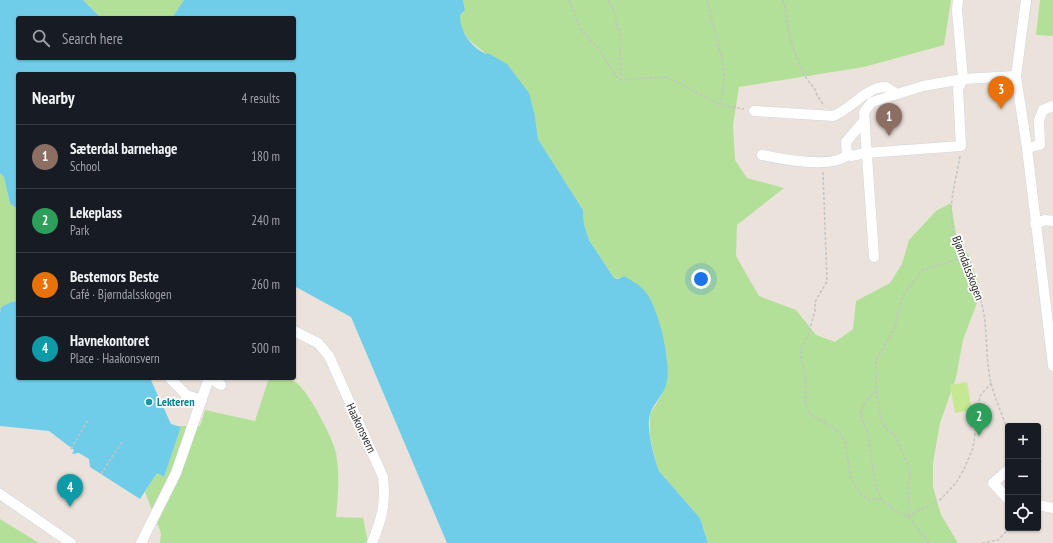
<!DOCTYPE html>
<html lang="en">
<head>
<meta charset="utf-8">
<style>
	:root { --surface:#171b24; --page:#242831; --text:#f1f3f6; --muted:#9ea1a6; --line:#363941; --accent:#d93025 }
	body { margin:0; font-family:"PT Sans Narrow",sans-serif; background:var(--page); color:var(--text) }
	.controls { position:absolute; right:12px; bottom:12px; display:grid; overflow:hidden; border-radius:4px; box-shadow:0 1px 3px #0004 }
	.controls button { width:36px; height:36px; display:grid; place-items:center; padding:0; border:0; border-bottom:1px solid var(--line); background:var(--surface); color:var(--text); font:20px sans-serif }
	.you { position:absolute; left:701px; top:279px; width:14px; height:14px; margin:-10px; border:3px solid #fff; border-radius:50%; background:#1a73e8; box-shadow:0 0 0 6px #1a73e833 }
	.badge { display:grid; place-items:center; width:26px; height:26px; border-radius:50%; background:var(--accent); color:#fff; font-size:13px; font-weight:700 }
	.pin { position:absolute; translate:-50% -33px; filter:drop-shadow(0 1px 2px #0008) }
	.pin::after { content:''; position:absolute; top:21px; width:14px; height:12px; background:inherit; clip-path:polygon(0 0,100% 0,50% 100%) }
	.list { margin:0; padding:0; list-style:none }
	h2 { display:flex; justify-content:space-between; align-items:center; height:52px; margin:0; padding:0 16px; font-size:17px }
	h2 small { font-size:13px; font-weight:400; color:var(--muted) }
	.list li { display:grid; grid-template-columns:26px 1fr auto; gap:12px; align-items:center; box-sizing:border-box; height:64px; padding:0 16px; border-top:1px solid var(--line) }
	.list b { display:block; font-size:15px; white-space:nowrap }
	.list p { margin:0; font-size:13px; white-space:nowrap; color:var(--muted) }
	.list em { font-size:13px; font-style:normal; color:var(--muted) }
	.icon { flex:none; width:22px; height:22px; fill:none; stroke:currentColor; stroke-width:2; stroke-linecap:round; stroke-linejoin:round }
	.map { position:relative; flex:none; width:1053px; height:543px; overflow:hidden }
	.search { position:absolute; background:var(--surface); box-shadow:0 1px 3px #0004; left:16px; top:16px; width:280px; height:44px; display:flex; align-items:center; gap:10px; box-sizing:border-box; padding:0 14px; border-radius:4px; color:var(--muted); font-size:15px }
	.panel { position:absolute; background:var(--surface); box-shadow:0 1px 3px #0004; left:16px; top:72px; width:280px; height:308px; border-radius:4px }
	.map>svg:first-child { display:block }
</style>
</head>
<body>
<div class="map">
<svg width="1053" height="543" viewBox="0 0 1053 543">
	<rect width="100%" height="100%" fill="#ebe3db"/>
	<g fill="#b3e098">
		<path d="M 83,0 L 184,0 L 172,18 L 101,18 Z"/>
		<path d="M 463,0 L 951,0 L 944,45 L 864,67 L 739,87 L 733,125 L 735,160 L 747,178 L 784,188 L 737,225 L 736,256 L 759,296 L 796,310 L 816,335 L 835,342 L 853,329 L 856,301 L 890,283 L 902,264 L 909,240 L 936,211 L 951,203 L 956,234 L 969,256 L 981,292 L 963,340 L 956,378 L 940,423 L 933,463 L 933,487 L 941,515 L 958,543 L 708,543 L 700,518 L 659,471 L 656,464 L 650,436 L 650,414 L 661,396 L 667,381 L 667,358 L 664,341 L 621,278 L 614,278 L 589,240 L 584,224 L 583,210 L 538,139 L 535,116 L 486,54 L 468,39 L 460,26 L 460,15 L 465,10 Z"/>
		<path d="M 1040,0 L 1053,0 L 1053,36 L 1036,35 Z"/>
		<path d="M 0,173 L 4,177 L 10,204 L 18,209 L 18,301 L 11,302 L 1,307 L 0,313 Z"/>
		<path d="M 269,378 C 279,378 290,378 298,384 C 309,393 334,440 336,453 C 340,475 338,495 336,517 L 363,518 L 368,542 L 366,543 L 160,543 L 161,533 L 145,492 L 157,472 L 164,477 L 181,427 L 178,426 L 200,426 L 205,410 L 255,421 Z"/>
		<path d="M 0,519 L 39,543 L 0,543 Z"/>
	</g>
	<path fill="#c6e794" d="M 967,382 L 972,410 L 955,413 L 950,385 Z"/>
	<g fill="#70cdea">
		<path d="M 0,0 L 83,0 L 101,18 L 18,18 L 18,58 L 294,58 L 294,18 L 172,18 L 184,0 L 463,0 L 465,10 L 460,15 C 460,32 471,47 486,54 L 488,53 L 507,64 L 529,93 L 535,116 L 538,139 L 583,210 L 584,224 L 589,240 L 614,278 L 618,279 L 624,276 C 630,280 637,283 642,288 C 658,302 671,360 667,381 C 665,394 654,402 650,414 C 646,428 654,458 659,471 L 700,518 L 708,543 L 447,543 L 351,317 L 294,286 L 294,74 L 18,74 L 18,209 L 10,204 L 4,177 L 0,173 Z"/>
		<path d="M 18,301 L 18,378 L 150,378 L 171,424 L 181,427 L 164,477 L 157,473 L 140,499 L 90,467 L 89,459 L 79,453 L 72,454 L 74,450 L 49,431 L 0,426 L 0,313 L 1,307 L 11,302 Z"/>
	</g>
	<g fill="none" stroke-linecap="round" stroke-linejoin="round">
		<defs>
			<g id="minor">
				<path d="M 1026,0 L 1016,76 L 1027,148 L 1053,366"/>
				<path d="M 754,111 L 833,116 C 852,109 865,87 886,87 L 897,94"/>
				<path d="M 863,122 L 846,142 L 847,155 L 851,156 L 866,153 L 961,146 L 958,89 L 963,79 L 957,10 L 958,0"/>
				<path d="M 1027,148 L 1040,145 L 1039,120 L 1043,110 L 1053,106"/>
				<path d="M 762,155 C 780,159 833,169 847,155"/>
				<path d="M 1035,224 L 1045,220 L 1053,221"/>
				<path d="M 874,257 L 864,112 L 872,102 L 923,86 L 963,79 L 1016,76"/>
				<path d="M 294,331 L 318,343 L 329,356 L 383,477 C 386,504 382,518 372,543"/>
				<path d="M 170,378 L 186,395 L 202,400"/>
				<path d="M 210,378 L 221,385"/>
				<path d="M 1008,470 L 993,483 L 1008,499"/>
				<path d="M 0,494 L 71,543"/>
				<path d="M 1038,505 L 1053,508"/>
				<path d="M 141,543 L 176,473 L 209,378"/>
			</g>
		</defs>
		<use href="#minor" stroke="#d0d4e1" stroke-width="11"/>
		<g stroke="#c3c3c3" stroke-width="1.5" stroke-dasharray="3 2" stroke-linecap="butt">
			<path d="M 569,0 L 581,30 L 598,48 L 615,75 L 621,80 L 667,77 L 721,105 L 744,109"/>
			<path d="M 608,0 L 613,8 L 620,36 L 621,80"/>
			<path d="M 707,0 L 723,63 L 724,78 L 721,104"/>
			<path d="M 783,0 C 787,12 786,25 790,37 C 793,49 805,82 814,87 L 817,95 L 824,106"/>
			<path d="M 960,156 C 955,187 946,208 955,240 C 961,261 976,282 982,304 C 988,330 985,357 991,383 C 995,399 1003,416 1008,432"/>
			<path d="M 823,172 L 827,281 L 815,302 L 815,311 L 808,335 L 800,350 L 806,383 L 805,402 L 807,409 L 811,414 L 836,429 L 845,441 L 851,479 L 861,495 L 870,500 L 881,499"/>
			<path d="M 876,391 L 882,424 L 896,437 L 909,468 L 910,477 L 907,486 L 909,503 L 908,516"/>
			<path d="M 71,449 L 88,420"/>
			<path d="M 101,474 L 122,442"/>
			<path d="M 908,516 L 941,499 L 956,483 L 964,469 L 973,448 L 980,396 L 991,383"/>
			<path d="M 929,543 L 908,516 L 895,511 L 881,499 L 875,483 L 868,435 L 860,414 L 866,401 L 876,391 L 876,360 L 896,326 L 898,311 L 904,294 L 923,270 L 963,257"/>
			<path d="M 982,543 L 998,540 L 1010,528"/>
		</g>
		<use href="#minor" stroke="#fff" stroke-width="10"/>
	</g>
	<circle fill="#0f9aa8" stroke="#fff" stroke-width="1.5" cx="149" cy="402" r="4"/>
	<g text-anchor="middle" stroke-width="3.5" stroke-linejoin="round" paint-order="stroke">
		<g font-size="12" fill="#292929" stroke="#fff">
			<text transform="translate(968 268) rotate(69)" y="4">Bjørndalsskogen</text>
			<text transform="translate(361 428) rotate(65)" y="4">Haakonsvern</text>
		</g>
		<g font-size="12" font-weight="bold" fill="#0d838f" stroke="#fff" text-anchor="start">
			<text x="157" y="406">Lekteren</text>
		</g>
	</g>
</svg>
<div class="controls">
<button>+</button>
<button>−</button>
<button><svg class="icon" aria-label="locate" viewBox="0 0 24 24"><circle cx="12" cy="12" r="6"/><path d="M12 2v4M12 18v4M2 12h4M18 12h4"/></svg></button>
</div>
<div class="you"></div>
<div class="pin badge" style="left:889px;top:136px;background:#8d6e63">1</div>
<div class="pin badge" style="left:979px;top:436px;background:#2e9e5b">2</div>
<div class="pin badge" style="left:1001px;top:109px;background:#e8710a">3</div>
<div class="pin badge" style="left:70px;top:507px;background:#0f9aa8">4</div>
<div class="search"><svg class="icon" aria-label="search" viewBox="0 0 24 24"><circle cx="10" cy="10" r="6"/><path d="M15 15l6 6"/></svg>Search here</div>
<section class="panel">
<h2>Nearby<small>4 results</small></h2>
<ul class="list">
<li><span class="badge" style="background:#8d6e63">1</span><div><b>Sæterdal barnehage</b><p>School</p></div><em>180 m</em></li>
<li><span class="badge" style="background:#2e9e5b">2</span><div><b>Lekeplass</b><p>Park</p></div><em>240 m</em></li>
<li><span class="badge" style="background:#e8710a">3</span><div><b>Bestemors Beste</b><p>Café · Bjørndalsskogen</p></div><em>260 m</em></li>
<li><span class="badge" style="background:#0f9aa8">4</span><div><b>Havnekontoret</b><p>Place · Haakonsvern</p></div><em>500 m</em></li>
</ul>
</section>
</div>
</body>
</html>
